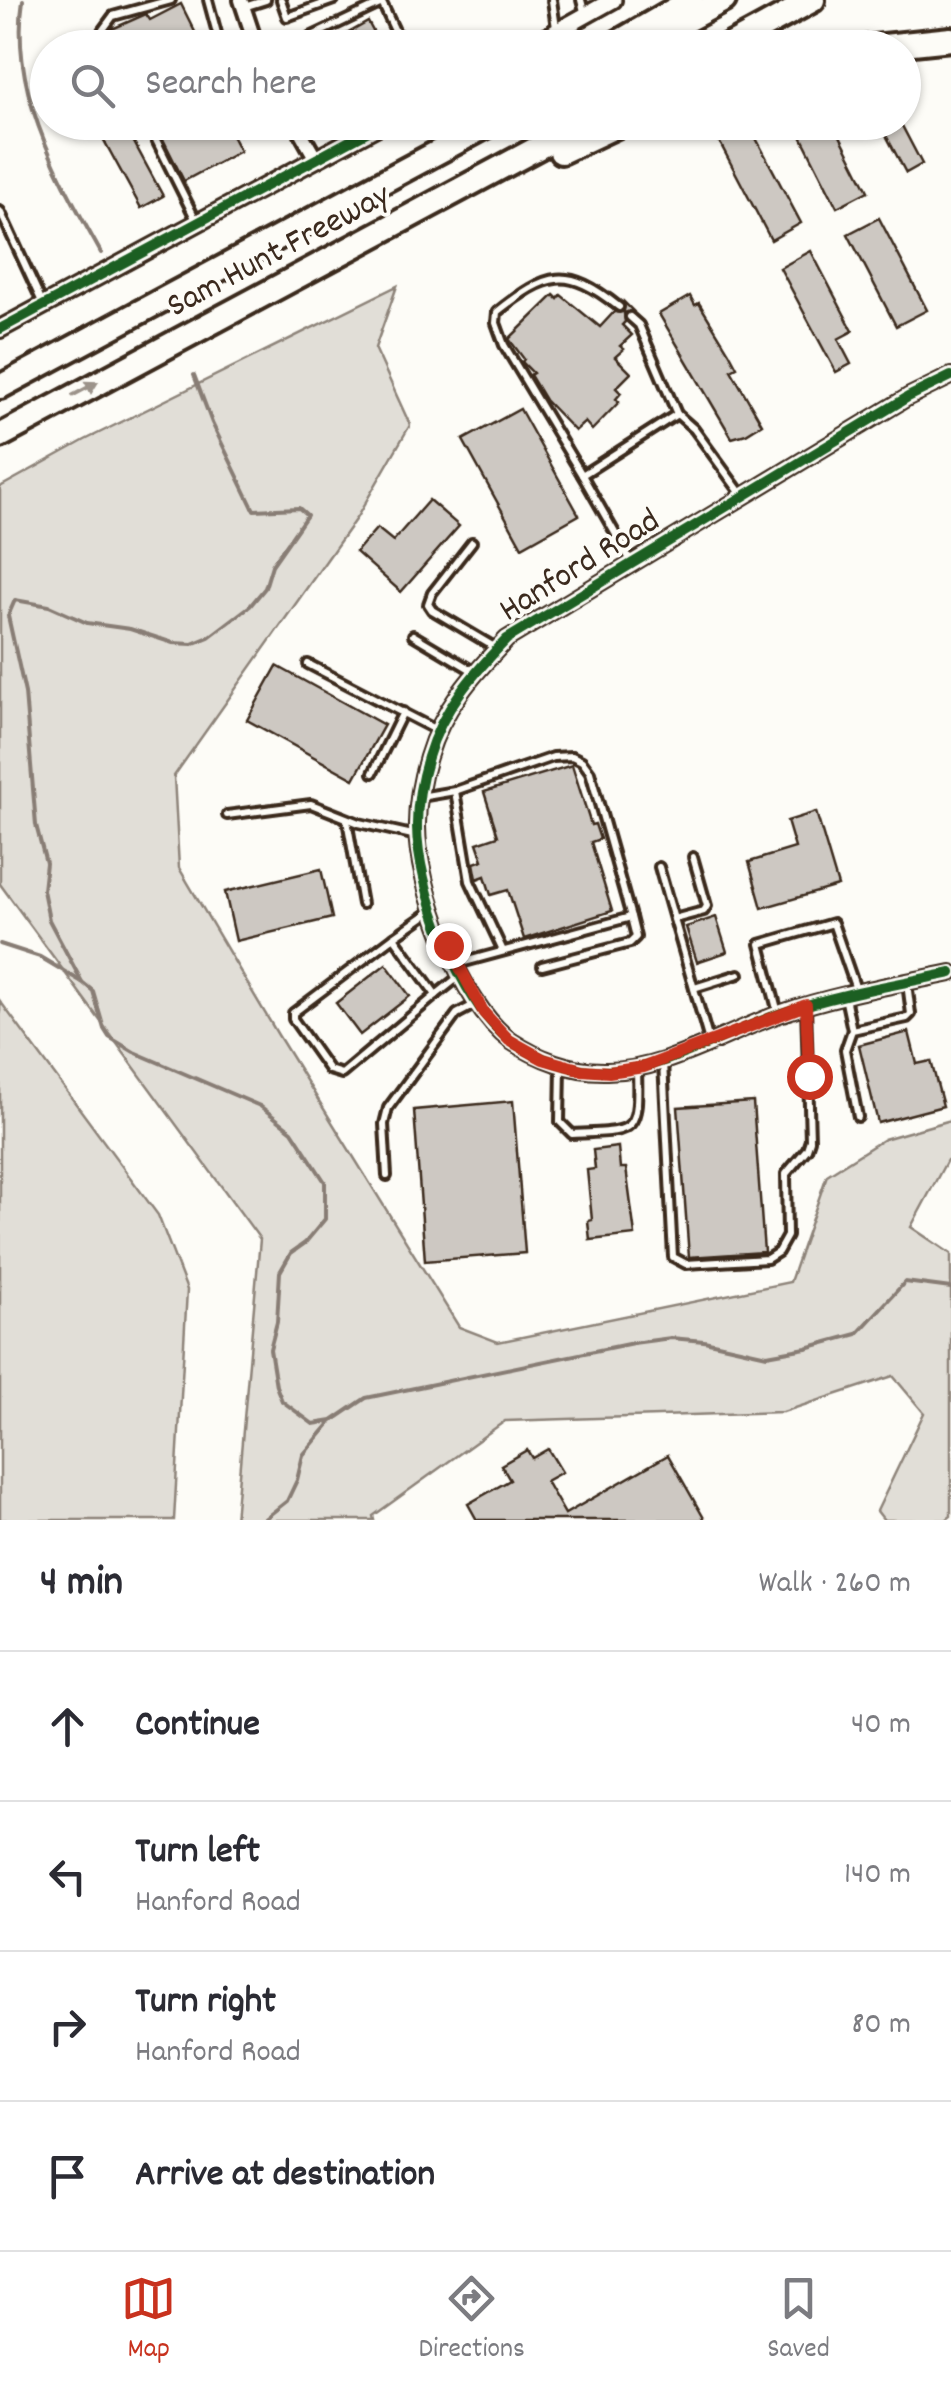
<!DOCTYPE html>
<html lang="en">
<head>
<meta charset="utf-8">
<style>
	:root { --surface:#fff; --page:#f7f7f7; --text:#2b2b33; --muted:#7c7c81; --line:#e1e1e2; --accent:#c8321e }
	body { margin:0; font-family:Dekko,sans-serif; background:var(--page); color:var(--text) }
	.stop { position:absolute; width:30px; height:30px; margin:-22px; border:8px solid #c8321e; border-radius:50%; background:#fff }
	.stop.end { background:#c8321e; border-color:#fff; box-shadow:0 2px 10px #0008 }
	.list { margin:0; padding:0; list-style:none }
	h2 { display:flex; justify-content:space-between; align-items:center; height:130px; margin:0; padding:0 40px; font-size:42px }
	h2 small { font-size:32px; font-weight:400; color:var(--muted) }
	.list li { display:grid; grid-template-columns:65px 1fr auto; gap:30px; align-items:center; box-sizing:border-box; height:150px; padding:0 40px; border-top:2px solid var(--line) }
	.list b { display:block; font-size:38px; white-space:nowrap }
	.list p { margin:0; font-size:32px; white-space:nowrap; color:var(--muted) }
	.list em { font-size:32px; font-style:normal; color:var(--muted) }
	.icon { flex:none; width:55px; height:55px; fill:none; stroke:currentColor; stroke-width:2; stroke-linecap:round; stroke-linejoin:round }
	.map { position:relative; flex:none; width:951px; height:1520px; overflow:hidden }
	.search { position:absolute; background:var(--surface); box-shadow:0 2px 8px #0004; left:30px; right:30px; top:30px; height:110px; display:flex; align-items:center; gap:25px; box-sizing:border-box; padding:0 35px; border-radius:55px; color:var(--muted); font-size:38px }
	.sheet { height:730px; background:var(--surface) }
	nav { display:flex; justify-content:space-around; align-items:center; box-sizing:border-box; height:140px; border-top:2px solid var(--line); background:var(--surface); font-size:28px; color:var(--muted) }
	nav a { display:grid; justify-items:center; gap:5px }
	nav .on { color:var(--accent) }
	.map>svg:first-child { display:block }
</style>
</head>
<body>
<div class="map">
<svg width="951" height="1520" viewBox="0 0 951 1520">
	<rect width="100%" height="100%" fill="#fdfcf7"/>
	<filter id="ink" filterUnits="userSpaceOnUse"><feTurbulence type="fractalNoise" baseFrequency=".01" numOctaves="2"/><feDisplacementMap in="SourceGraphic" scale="20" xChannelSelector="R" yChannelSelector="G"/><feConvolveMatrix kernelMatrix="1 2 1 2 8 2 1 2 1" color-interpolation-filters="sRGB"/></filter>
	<g filter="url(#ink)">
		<g fill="#e1ded7" stroke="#8e847a" stroke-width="2.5">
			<path d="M 397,286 L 375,348 L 410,425 L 357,517 L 174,776 L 179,868 L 278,1035 L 459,1327 L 498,1342 L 790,1282 L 827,1175 L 884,1139 L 951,1120 L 951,1159 L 947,1160 L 911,1227 L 951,1254 L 951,1516 L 946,1520 L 884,1520 L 877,1511 L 924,1413 L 893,1376 L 783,1412 L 505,1421 L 373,1516 L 374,1520 L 235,1520 L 260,1239 L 0,884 L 0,487 L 85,440 Z"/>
			<path d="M 0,1001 L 158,1215 L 187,1290 L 174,1520 L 0,1520 Z"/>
		</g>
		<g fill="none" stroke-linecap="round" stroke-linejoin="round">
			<g stroke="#887d74" stroke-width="4">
				<path d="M 23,0 C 9,92 58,175 101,253"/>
				<path d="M 194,375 L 212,423 L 254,510 L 299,508 L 307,515 L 272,565 L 265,588 L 250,606 L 209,637 L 192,644 L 173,643 L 130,629 L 87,623 L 49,606 L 15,600 L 8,616 L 25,693 L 36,825 L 46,863 L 43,890 L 49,920 L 82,982 L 93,991 L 104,1029 L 109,1037 L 134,1052 L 260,1106 L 292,1131 L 325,1182 L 325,1219 L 305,1243 L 291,1253 L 280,1272 L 277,1322 L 270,1349 L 276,1386 L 282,1401 L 313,1424 L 332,1421 L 366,1398 L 633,1343 L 671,1338 L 704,1341 L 767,1355 L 806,1348 L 857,1334 L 905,1282 L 951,1288"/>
				<path d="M 0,944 L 40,957 L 82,982"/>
				<path d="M 263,1520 L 287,1501 L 297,1480 L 303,1455 L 332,1421"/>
			</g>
		</g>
		<g fill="#cdc8c2" stroke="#3b2a1e" stroke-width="2.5">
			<path d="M 181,4 L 201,44 L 194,48 L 119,48 L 112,29 L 146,14 L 150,20 Z"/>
			<path d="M 368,22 L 382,48 L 322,48 Z"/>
			<path d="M 94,122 L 123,122 L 163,196 L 141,208 Z"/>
			<path d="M 175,122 L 225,122 L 240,151 L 184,181 L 159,131 Z"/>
			<path d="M 794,122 L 833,122 L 868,191 L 837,207 Z"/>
			<path d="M 879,122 L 900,122 L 922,164 L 906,173 Z"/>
			<path d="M 749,125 L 801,223 L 771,240 L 719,141 Z"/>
			<path d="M 879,218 L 927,310 L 896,326 L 848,234 Z"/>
			<path d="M 811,251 L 853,331 L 838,339 L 851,364 L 836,372 L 780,268 Z"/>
			<path d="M 554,295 L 558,299 L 561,295 L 600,327 L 614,312 L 624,312 L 624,302 L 633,311 L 624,313 L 625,322 L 622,325 L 632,335 L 620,346 L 624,349 L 615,357 L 631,373 L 616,388 L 621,393 L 616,399 L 619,402 L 592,430 L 585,422 L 575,431 L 545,400 L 530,375 L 533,373 L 522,362 L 524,359 L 509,339 Z"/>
			<path d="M 690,296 L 695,305 L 699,303 L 729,352 L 737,367 L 731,370 L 762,424 L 746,434 L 732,438 L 659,314 Z"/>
			<path d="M 520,409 L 579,515 L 522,547 L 463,440 Z"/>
			<path d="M 429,500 L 459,526 L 401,592 L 356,552 L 377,528 L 393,541 Z"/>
			<path d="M 277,666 L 384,725 L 354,779 L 247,720 Z"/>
			<path d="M 572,765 L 591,825 L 595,824 L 600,839 L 591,842 L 612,911 L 524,939 L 508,890 L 491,895 L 485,876 L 477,879 L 474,863 L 483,860 L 477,843 L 498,836 L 484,792 Z"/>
			<path d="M 816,812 L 838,886 L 762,908 L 749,862 L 795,848 L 787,821 Z"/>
			<path d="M 321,869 L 332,918 L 236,941 L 225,892 Z"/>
			<path d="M 716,917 L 727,952 L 697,962 L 686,927 Z"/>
			<path d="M 386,964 L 410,996 L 360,1035 L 336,1003 Z"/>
			<path d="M 909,1032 L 917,1064 L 931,1061 L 943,1106 L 878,1123 L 859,1045 Z"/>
			<path d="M 513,1101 L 525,1253 L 425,1261 L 414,1110 Z"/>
			<path d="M 753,1102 L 764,1252 L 689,1257 L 678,1107 Z"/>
			<path d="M 618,1147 L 620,1168 L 626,1168 L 635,1235 L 590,1240 L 588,1221 L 592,1220 L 587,1170 L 595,1169 L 593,1150 Z"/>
			<path d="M 548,1449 L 562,1472 L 546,1481 L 565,1514 L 668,1455 L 705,1520 L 477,1520 L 468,1504 L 510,1480 L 501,1465 L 527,1450 L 532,1458 Z"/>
		</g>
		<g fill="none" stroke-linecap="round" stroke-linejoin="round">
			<defs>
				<g id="service">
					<path d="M 208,0 L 221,48"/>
					<path d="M 281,0 L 287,17 L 334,0"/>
					<path d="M 552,0 L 556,28"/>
					<path d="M 581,0 L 585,15"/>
					<path d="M 244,7 L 266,0"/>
					<path d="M 108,48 L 102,31 L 113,16 L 171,0"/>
					<path d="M 305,48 L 306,39 L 382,3 L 403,48"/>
					<path d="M 147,122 L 197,222"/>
					<path d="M 0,211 L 43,304"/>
					<path d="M 630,317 L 639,325 L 677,414 L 582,475 L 631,561"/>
					<path d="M 677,414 L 694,429 L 742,495"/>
					<path d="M 582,475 L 504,345 L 496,323 L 497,312 C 548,272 566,265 619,307"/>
					<path d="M 472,542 L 432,593 L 428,604 L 432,610 L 496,648"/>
					<path d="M 413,635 L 475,672"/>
					<path d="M 308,664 L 438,731"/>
					<path d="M 373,773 L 403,712"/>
					<path d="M 455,791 L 470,881 L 503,951"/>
					<path d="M 420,797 L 455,791 L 553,757 L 572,756 L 582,761 L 590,772 L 631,917 L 457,964"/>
					<path d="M 227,815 L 311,804 L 359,823 L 417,836"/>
					<path d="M 347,820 L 362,904"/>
					<path d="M 659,867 L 709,1041"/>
					<path d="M 434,909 L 394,937 L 436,995 L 461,975"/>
					<path d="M 674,919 L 704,911 L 707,906 L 693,857"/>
					<path d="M 394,937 L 293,1013 L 293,1019 L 329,1070 L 342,1074 L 436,995"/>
					<path d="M 542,966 L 630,943 L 636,937 L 631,917"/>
					<path d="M 694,988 L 739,974"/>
					<path d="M 845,997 L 852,1030"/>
					<path d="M 778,1013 L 760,944 L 833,923 L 857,992"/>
					<path d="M 663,1062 L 673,1257 L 686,1264 L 767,1259 L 778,1252 L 787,1236 L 786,1174 L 807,1149 L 810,1140 L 806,1006"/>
					<path d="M 561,1066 L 560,1122 L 572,1134 C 636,1131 639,1135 637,1069"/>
					<path d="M 858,1117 L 845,1050 L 852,1030 L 907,1018 L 911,1014 L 907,983"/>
					<path d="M 387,1176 L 384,1124 L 388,1108 L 457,1014 L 478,1003"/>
				</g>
				<g id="minor">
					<path d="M 241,0 L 257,48"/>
					<path d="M 295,122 L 316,159"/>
					<path d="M 951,376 L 908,397 L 507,639 C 473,674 442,709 428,757 C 422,777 417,802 417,824 C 416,885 460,1004 511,1041 C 538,1059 571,1071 603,1071 C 661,1073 727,1032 782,1013 C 837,994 894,985 951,973"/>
				</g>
				<g id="tertiary">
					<path d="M 527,48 L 613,0"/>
					<path d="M 0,329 L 385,122"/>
				</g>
				<g id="motorway">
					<path d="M 608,48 L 691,0"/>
					<path d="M 635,48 L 724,0"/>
					<path d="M 725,48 L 813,0"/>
					<path d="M 865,48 L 951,39"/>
					<path d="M 561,152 L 625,122"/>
					<path d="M 0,387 L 494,122"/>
					<path d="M 0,436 L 586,122"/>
				</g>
			</defs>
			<use href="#service" stroke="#3b2a1e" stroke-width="14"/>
			<use href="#minor" stroke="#3b2a1e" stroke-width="20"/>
			<use href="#tertiary" stroke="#3b2a1e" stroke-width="22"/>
			<use href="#motorway" stroke="#3b2a1e" stroke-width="30"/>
			<use href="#service" stroke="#fdfcf7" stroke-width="6"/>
			<use href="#minor" stroke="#fdfcf7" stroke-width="12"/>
			<use href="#tertiary" stroke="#fdfcf7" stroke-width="15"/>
			<use href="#motorway" stroke="#fdfcf7" stroke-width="22"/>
			<defs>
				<g id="cycleway">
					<path d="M 0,329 L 385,122"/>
					<path d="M 951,376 L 908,397 L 507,639 C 473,674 442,709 428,757 C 422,777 417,802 417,824 C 416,885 460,1004 511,1041 C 538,1059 571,1071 603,1071 C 661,1073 727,1032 782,1013 C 837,994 894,985 951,973"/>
				</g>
			</defs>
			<use href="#cycleway" stroke="#fdfcf7" stroke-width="16"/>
			<use href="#cycleway" stroke="#1b5e20" stroke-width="10"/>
		</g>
		<defs><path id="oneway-solid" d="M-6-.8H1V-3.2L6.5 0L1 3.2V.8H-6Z" transform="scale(2.5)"/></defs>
		<use fill="#9c938a" href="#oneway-solid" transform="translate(85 389) rotate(-28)"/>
	</g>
	<g fill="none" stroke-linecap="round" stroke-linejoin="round" filter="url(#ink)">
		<path stroke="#c8321e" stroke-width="12" d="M 448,945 L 484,1013 L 509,1040 L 543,1059 L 582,1070 L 609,1072 L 644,1067 L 806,1005 L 809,1076"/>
	</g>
	<g text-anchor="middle" stroke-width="8" stroke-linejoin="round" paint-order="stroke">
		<g font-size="35" fill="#3b2a1e" stroke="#fdfcf7">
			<text transform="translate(277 248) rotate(-28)" y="12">Sam Hunt Freeway</text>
			<text transform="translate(578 563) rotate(-32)" y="12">Hanford Road</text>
		</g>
	</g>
</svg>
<div class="stop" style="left:809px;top:1076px"></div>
<div class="stop end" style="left:448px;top:945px"></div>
<div class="search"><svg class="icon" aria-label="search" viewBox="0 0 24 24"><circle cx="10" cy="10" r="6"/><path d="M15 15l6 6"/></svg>Search here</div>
</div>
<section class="sheet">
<h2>4 min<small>Walk · 260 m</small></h2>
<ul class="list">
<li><svg class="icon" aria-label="ahead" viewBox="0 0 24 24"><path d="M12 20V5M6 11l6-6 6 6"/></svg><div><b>Continue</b></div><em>40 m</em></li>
<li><svg class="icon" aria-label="left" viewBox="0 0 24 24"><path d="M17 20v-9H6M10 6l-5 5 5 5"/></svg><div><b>Turn left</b><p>Hanford Road</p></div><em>140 m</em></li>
<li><svg class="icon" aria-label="right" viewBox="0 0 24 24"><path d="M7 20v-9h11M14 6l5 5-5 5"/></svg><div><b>Turn right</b><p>Hanford Road</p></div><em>80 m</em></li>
<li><svg class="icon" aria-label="arrive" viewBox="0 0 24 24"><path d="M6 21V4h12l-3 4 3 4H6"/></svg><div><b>Arrive at destination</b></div></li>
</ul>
</section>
<nav>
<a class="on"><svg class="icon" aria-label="map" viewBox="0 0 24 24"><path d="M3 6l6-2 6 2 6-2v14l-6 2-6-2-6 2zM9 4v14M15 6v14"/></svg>Map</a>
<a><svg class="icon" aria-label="directions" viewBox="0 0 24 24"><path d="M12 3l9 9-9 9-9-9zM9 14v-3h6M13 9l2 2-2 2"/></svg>Directions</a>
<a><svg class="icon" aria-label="saved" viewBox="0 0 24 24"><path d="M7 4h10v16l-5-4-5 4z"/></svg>Saved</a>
</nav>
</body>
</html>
